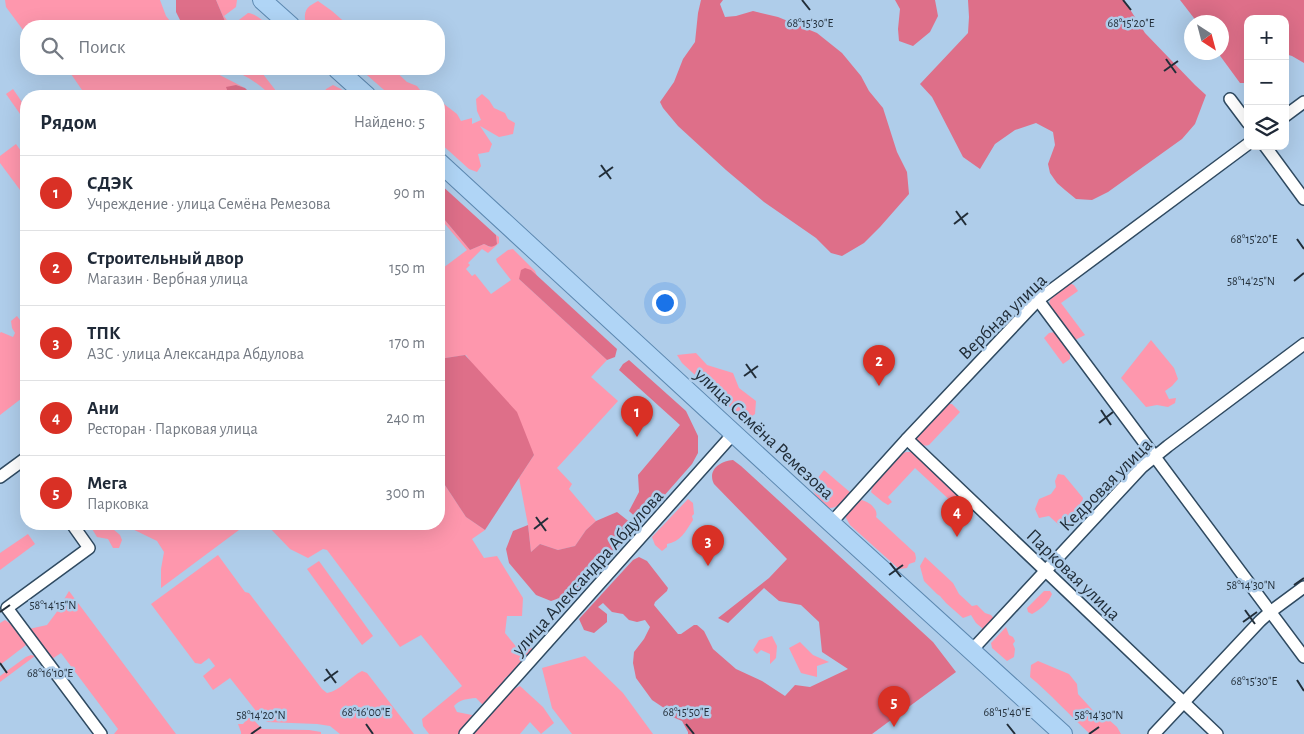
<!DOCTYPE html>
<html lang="ru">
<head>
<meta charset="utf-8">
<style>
	:root { --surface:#fff; --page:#f2f2f3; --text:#1f2937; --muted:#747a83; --line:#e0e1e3; --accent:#d93025 }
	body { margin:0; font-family:"Alegreya Sans",sans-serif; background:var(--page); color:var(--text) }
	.controls { position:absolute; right:15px; top:15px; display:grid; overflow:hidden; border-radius:10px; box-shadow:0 5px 20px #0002 }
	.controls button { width:45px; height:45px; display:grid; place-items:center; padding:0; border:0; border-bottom:1px solid var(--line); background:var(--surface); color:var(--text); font:25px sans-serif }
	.compass { position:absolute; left:1184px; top:15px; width:45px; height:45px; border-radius:50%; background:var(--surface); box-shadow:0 5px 20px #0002; rotate:144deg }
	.you { position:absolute; left:664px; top:302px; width:18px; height:18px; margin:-12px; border:4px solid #fff; border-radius:50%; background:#1a73e8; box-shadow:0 0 0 8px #1a73e833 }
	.badge { display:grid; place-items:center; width:32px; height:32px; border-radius:50%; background:var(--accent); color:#fff; font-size:16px; font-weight:700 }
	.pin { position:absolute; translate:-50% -41px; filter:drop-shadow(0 1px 2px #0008) }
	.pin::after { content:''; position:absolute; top:26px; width:18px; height:15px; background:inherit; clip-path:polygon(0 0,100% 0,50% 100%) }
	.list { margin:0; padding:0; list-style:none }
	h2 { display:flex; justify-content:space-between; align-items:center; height:65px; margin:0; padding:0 20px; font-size:21px }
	h2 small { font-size:16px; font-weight:400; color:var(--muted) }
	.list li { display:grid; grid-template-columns:32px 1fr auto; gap:15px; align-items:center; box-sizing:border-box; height:75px; padding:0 20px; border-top:1px solid var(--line) }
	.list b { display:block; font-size:19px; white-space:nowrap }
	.list p { margin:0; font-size:16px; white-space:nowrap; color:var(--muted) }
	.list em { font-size:16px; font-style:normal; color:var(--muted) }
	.icon { flex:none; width:28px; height:28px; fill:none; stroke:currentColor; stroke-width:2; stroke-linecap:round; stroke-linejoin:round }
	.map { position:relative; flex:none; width:1304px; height:734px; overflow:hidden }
	.search { position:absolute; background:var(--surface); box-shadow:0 5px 20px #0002; left:20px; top:20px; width:425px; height:55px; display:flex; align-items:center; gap:12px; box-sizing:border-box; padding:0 18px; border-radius:20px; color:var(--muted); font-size:19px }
	.panel { position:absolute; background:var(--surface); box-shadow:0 5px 20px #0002; left:20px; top:90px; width:425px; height:440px; border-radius:20px }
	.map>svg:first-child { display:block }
</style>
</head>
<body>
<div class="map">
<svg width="1304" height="734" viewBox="0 0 1304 734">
	<rect width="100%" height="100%" fill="#afcdea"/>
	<g fill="#fe97ad">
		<path d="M 5,0 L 160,0 L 166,16 L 174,26 L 26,26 L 26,34 L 6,7 Z"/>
		<path d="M 216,0 L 237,0 L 236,7 L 224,16 L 231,26 L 248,13 C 256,14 263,20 268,26 L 227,26 Z"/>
		<path d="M 318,1 L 332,11 L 349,26 L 313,26 L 305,20 C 304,8 309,6 318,1 Z"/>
		<path d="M 51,69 L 142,69 L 141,71 L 144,75 L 149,75 L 152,71 L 151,69 L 208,69 L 245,88 L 236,85 L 228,93 L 232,96 L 81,96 L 82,90 L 71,74 L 53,71 Z"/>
		<path d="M 230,69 L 259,69 L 280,96 L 271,96 C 260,84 245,75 230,69 Z"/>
		<path d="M 360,69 L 393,69 L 407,82 L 417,86 L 423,94 L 423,96 L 391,96 Z"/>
		<path d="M 333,85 L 341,89 L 348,96 L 322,96 L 326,89 Z"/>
		<path d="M 13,89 L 26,108 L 25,121 L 6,94 Z"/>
		<path d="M 482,94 L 489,100 L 494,108 L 505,113 L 508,119 L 515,123 L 513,134 L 499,137 L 480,126 L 492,144 L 489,152 L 478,154 L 481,166 L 477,172 L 469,169 L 439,142 L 439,105 L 444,104 L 457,114 L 461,121 L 472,118 L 472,124 L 481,120 L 477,111 L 476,99 Z"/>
		<path d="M 16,144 L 26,158 L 26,198 L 0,163 L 0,156 Z"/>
		<path d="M 439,213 L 470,250 L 484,244 L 490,247 L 497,244 L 496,235 L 499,237 L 499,243 L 488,253 L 482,249 L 468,263 L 470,265 L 466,269 L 472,276 L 475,274 L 491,294 L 511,280 L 497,262 L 496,259 L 508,250 L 513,249 L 535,271 L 537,276 L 531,270 L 519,279 L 607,360 L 591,377 L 618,401 L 557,468 L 572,484 L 569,489 L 596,521 L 586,530 L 575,546 L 558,550 L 540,544 L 531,552 L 528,525 L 519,478 L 534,455 L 466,355 L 439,359 L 439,271 L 467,250 L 439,217 Z"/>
		<path d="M 1069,283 L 1074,285 L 1078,291 L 1061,303 L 1085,335 L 1075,340 L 1050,307 C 1047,295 1060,290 1069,283 Z"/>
		<path d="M 17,316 L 26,328 L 26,341 L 24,343 L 26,345 L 26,395 L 0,415 L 0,333 L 1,332 L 13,337 L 15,333 L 12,328 L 11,321 Z"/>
		<path d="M 1055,332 L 1070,354 L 1070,359 L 1063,364 L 1044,338 L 1049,333 Z"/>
		<path d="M 1151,340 L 1174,368 L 1178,379 L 1172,386 L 1165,391 L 1169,399 L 1176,398 L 1175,403 L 1168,407 L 1157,405 L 1146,407 L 1121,378 Z"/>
		<path d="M 696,353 L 707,365 L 733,373 L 739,388 L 756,401 L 755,414 L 745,421 L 682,363 L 677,355 Z"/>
		<path d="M 949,404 L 952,404 L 960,412 L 929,445 C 922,447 918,444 916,438 L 947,405 Z"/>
		<path d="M 906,452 L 912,452 L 915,454 L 960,497 L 954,504 L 915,468 L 888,497 L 892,502 L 888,505 L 883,502 L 872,493 L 871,492 L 873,486 L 902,454 Z"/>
		<path d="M 824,470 L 851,493 C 844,500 839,508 829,508 C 811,491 807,491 824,470 Z"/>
		<path d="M 1058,474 L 1064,475 L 1083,498 C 1081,512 1076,517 1066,526 L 1059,525 L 1049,516 L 1039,518 L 1035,509 L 1039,499 L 1051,494 L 1056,487 L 1055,481 Z"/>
		<path d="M 439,476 L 466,517 L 485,530 L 472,539 L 484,558 L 497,556 L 523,598 L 522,616 L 507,616 L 505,633 L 519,650 L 530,635 L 532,651 L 521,668 L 505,678 L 497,694 L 483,705 L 476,698 C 467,699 460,699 454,706 L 457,712 L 472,715 L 471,721 L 460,734 L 429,734 L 423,726 L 422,719 L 462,686 L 421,635 L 400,647 L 327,550 L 323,549 L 308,558 L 290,549 L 266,524 L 439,524 Z"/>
		<path d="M 688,499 L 693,503 L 694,514 L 692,516 L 693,520 C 686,531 680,542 667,544 L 667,547 L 662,551 L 655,545 L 652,537 Z"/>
		<path d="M 861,500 C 869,501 879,510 876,517 L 915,553 L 916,558 L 915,562 L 909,564 L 907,568 L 899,569 L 850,525 L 846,518 L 846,515 Z"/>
		<path d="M 89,524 L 107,524 L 120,535 L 122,540 L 119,548 L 113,548 L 108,539 L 97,537 Z"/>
		<path d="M 122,524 L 247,524 L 161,588 L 161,569 L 164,552 L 157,541 Z"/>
		<path d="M 28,534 L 35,544 L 0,570 L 0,553 Z"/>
		<path d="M 218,555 L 245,592 L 249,593 L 322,689 L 327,693 C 340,691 350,677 362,671 L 367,673 L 414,734 L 340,734 L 330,726 L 317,724 L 267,722 L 260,716 L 230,678 L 213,690 L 203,676 L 215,666 L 209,658 L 201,664 L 195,663 L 151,604 Z"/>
		<path d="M 925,557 L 953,583 L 959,594 L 972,606 L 977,605 L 985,613 L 991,615 L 995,620 L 982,634 L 982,628 L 976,623 L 971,615 L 963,618 L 946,603 L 940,596 L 937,594 L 924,581 L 920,566 Z"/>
		<path d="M 319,561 L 373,636 L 362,645 L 307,569 Z"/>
		<path d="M 69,591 L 176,734 L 114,734 L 118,729 L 61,653 L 52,659 L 29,629 L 47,625 L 56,613 Z"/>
		<path d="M 1044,591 L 1050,591 L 1052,594 C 1049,602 1040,610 1032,614 L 1028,612 L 1027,608 Z"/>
		<path d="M 5,620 C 14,626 22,634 26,645 L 0,665 L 0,623 Z"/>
		<path d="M 1006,627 L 1009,635 L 1013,637 L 1015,641 L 1013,644 L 1015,649 L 1014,657 L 1007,661 L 992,648 L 991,643 Z"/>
		<path d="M 772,636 L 777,646 L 776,658 L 770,664 L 770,654 L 761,650 L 757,654 L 753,650 L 759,640 Z"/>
		<path d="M 800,642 L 813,655 L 829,662 L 817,666 L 817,677 L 801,673 L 789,648 Z"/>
		<path d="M 31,655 L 35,656 L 0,682 L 0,676 L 26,657 Z"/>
		<path d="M 585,656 L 623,693 L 653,734 L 572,734 L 552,708 L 542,668 Z"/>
		<path d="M 1038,661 L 1069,674 L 1077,684 L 1078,694 L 1098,716 L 1109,720 L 1117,727 L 1121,734 L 1092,734 L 1089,733 C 1069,715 1051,694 1030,677 L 1031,665 Z"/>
		<path d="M 520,686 L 543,707 L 554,723 L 541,734 L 530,722 L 520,734 L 472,734 L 514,689 Z"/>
		<path d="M 248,718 L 252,718 L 262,729 L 309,730 L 321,732 L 321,734 L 241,734 L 241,732 L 238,724 L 243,724 Z"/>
	</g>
	<g fill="#de6f89">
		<path d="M 176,0 L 216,0 L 227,26 L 183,26 L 176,12 Z"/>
		<path d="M 701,0 L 723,0 L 720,4 L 725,17 L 736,16 L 753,11 L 778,17 L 817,33 L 842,53 L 861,76 L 869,91 L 883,108 L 897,152 L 907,172 L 909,194 L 880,227 L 864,243 L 842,256 L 831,253 L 816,238 L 764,202 L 726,170 L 678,126 L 663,108 L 660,102 L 674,82 L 683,59 L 695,42 L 698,13 Z"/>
		<path d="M 895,0 L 935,0 L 938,16 L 930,32 L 913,46 L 899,41 L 898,29 L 900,9 Z"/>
		<path d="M 968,0 L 1124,0 L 1145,33 L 1195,85 L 1206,95 L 1195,124 L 1182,139 L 1108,192 L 1092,200 L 1076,199 L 1065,190 L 1057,183 L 1050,173 L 1048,164 L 1055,145 L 1053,132 L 1036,123 L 1015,130 L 995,144 L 980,169 L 963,157 L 932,97 L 920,84 L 968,33 L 969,17 Z"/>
		<path d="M 1180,0 L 1304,0 L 1304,63 L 1292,56 L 1285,54 L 1285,19 L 1248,19 L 1248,83 L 1240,83 L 1218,53 L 1222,52 L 1222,22 L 1197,22 Z"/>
		<path d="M 236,85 L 245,88 L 253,96 C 241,96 230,100 226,87 Z"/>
		<path d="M 439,183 L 496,235 L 497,244 C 492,248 490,247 484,244 L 470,250 L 439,213 Z"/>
		<path d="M 525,268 L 531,270 L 617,349 L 615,357 L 607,360 L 519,279 L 521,270 Z"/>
		<path d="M 465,355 L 517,412 L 534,455 L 485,530 L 466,517 L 439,476 L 439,359 Z"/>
		<path d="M 629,360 L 686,411 L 698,436 L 698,453 L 692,464 L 641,522 L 629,511 L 639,492 L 638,475 L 680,425 L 619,370 L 623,364 Z"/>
		<path d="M 733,460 L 741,466 L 933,642 L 956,672 L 872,734 L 688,734 L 688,732 L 682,721 L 668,715 L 664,708 L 652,700 L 636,678 L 633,663 L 634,652 L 644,639 L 650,627 L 645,620 L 637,622 L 629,620 L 623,614 L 612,612 L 603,603 L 598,607 L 607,614 L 607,622 L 594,633 L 584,630 L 579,619 L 633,560 L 639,557 L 647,561 L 668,588 L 667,591 L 655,602 L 654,605 L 678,634 L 681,634 L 694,625 L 697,625 L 704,631 L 713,649 L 736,669 L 762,681 L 785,696 L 795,685 L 810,687 L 848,669 L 822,652 L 819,622 L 801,605 L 779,601 L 764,588 L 728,623 L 718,618 L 769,578 L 787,559 L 714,484 C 707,470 720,461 733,460 Z"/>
		<path d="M 617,512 L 636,527 L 588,582 L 574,593 L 551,601 L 536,595 L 509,563 L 506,549 L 513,531 L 528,525 L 531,552 L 540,544 L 558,550 L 575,546 L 586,530 L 596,521 Z"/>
	</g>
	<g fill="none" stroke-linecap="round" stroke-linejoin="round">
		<defs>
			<g id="street">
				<path d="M 1230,99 L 1248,123"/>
				<path d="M 1285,116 L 1304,102"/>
				<path d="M 1265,146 L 1304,199"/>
				<path d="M 1038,300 L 1304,657"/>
				<path d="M 907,439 L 1217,734"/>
				<path d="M 0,477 L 26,458"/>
				<path d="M 831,523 L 907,439 L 1038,300 L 1248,144"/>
				<path d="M 72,524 L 89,548 L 7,608 L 101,734"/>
				<path d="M 972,650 L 1142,467 L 1168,446 L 1304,344"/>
				<path d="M 465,734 L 734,433"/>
				<path d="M 1154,734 L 1260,621 L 1270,612 L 1304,587"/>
			</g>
			<g id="primary">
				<path d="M 262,0 L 291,26"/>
				<path d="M 337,69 L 367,96"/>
				<path d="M 439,162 L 831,523 L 1063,734"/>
			</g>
		</defs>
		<use href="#street" stroke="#2f4a61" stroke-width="14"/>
		<use href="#primary" stroke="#5c88b0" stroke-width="20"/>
		<use href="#street" stroke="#fff" stroke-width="11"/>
		<use href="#primary" stroke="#b0d5f6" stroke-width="18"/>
	</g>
	<path fill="none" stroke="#222e39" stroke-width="2" d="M 802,0 L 810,10M 1123,0 L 1131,10M 1166,59 L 1176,73M 1164,71 L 1178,61M 601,165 L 611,179M 599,177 L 613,167M 956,211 L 966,225M 954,224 L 968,213M 1297,239 L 1304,249M 1294,281 L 1304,273M 746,364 L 756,378M 744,376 L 758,366M 1101,410 L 1111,425M 1099,423 L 1113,412M 536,517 L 546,531M 534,529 L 548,518M 890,563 L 901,577M 889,575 L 903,565M 1294,585 L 1304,578M 1245,610 L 1255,624M 0,612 L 10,605M 1243,622 L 1257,612M 0,663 L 7,673M 326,669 L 336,683M 1297,680 L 1304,691M 324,681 L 338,671M 366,724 L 373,734M 686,724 L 694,734M 1007,724 L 1015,734M 251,734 L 261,727M 1089,734 L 1099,727"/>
	<g text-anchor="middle" stroke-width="5" stroke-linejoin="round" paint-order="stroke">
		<g font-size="19" fill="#222e39" stroke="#afcdea">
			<text transform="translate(1002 316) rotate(-44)" y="7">Вербная улица</text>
			<text transform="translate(765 433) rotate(43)" y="7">улица Семёна Ремезова</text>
			<text transform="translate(1105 484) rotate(-45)" y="7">Кедровая улица</text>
			<text transform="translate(587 572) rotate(-48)" y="7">улица Александра Абдулова</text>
			<text transform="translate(1074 574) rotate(44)" y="7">Парковая улица</text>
		</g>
	</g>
	<g font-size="12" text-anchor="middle" fill="#222e39" stroke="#afcdea" stroke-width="5" stroke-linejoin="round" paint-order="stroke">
		<text x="810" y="27">68°15'30"E</text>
		<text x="1131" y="27">68°15'20"E</text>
		<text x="1254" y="243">68°15'20"E</text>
		<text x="1251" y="285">58°14'25"N</text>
		<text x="1251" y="589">58°14'30"N</text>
		<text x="53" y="609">58°14'15"N</text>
		<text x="50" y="677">68°16'10"E</text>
		<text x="1254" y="685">68°15'30"E</text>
		<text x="366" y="716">68°16'00"E</text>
		<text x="686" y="716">68°15'50"E</text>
		<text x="1007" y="716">68°15'40"E</text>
		<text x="261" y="719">58°14'20"N</text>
		<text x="1099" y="719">58°14'30"N</text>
	</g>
</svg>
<div class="controls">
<button>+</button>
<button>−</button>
<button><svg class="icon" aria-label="layers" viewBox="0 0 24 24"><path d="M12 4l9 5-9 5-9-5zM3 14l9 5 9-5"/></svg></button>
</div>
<svg class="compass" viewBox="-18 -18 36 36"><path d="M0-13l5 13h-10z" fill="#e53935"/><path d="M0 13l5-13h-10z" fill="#747a83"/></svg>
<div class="you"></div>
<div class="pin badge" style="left:637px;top:437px">1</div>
<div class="pin badge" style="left:879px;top:386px">2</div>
<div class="pin badge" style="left:708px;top:566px">3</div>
<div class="pin badge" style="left:957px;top:537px">4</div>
<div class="pin badge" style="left:894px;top:727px">5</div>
<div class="search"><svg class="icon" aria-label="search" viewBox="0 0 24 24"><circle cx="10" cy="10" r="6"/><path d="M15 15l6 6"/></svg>Поиск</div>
<section class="panel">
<h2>Рядом<small>Найдено: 5</small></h2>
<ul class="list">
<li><span class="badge">1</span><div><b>СДЭК</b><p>Учреждение · улица Семёна Ремезова</p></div><em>90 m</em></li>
<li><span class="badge">2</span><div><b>Строительный двор</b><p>Магазин · Вербная улица</p></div><em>150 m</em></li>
<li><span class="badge">3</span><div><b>ТПК</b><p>АЗС · улица Александра Абдулова</p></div><em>170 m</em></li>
<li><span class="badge">4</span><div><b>Ани</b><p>Ресторан · Парковая улица</p></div><em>240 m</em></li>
<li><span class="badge">5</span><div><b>Мега</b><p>Парковка</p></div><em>300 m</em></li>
</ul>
</section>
</div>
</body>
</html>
